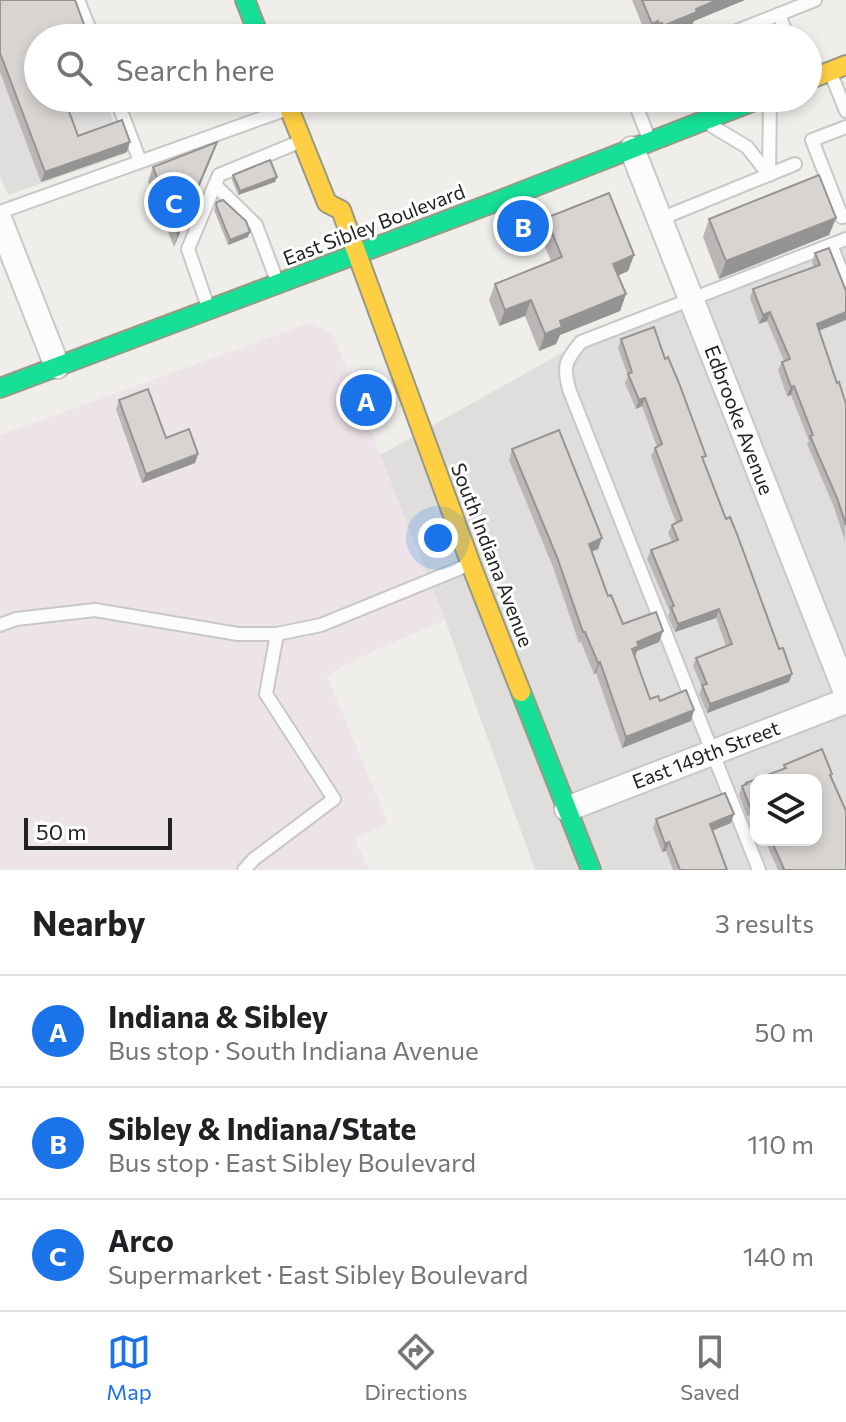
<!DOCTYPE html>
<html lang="en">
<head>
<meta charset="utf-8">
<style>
	:root { --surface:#fff; --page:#f6f6f6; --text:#202124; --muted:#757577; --line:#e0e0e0; --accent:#1a73e8 }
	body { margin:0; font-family:Commissioner,sans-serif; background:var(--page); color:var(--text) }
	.controls { position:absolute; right:24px; bottom:24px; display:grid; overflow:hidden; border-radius:16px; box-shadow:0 4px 12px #0003 }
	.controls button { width:72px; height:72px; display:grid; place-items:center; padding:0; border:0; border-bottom:2px solid var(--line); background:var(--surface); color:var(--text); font:40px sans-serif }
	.scale { position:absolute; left:24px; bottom:20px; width:148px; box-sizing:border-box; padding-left:8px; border:4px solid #222; border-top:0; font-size:22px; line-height:28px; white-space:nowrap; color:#222; -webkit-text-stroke:6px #fff; paint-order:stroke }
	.you { position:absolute; left:438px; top:538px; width:28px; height:28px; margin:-20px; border:6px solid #fff; border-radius:50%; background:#1a73e8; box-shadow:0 0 0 12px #1a73e833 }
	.badge { display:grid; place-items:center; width:52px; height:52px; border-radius:50%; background:var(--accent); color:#fff; font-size:26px; font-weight:700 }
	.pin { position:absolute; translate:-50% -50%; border:4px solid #fff; box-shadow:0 2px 8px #0006 }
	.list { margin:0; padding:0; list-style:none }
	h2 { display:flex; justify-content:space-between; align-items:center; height:104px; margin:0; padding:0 32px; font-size:34px }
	h2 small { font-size:26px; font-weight:400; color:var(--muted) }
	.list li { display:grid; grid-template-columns:52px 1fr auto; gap:24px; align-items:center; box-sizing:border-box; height:112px; padding:0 32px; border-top:2px solid var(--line) }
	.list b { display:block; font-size:30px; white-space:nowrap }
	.list p { margin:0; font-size:26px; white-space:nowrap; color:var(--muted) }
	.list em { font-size:26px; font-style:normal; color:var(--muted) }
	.icon { flex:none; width:44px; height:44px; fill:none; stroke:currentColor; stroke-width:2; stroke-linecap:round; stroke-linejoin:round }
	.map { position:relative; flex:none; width:846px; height:870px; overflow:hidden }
	.search { position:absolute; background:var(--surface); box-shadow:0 4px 12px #0003; left:24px; right:24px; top:24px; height:88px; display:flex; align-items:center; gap:20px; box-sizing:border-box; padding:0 28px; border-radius:44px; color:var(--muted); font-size:30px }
	.sheet { height:440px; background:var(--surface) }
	nav { display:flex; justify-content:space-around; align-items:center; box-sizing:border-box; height:112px; border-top:2px solid var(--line); background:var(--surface); font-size:22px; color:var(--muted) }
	nav a { display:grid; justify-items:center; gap:4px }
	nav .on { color:var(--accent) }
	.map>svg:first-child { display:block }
</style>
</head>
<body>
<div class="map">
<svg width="846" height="870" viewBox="0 0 846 870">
	<rect width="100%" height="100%" fill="#f0eeeb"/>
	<g fill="#dfdedc" fill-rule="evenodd">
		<path d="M 0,0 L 38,38 L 38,98 L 104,98 L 126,154 L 8,195 L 0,176 Z"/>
		<path d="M 846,241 L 846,870 L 535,870 L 445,620 L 380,455 L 581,342 ZM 756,780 L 816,780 L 816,840 L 756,840 Z"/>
	</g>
	<path fill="#ede4e9" d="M 310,323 L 333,334 L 445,620 L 358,658 L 327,676 L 388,823 L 355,839 L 369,870 L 0,870 L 0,435 Z"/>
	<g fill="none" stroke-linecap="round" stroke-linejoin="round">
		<defs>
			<g id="lane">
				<path d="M 78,0 L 93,38"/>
				<path d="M 779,14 L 788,38"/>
				<path d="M 719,38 L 815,0"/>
				<path d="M 831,74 L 846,111"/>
				<path d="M 116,98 L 140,161"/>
				<path d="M 633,98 L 648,136"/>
				<path d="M 712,126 L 747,147 L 769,175"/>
				<path d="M 846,127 L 812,140 L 842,217 L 846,216"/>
				<path d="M 769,175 L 770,102"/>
				<path d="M 215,185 L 256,225 L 277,281"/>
				<path d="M 0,212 L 287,109"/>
				<path d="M 660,219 L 795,164"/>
				<path d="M 831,245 L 846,283"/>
				<path d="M 207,304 L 188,249 L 219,175 L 299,142"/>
				<path d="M 0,625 L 16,619 L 95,610 L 238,634 L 277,634 L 321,625 L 468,565"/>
				<path d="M 244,870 L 254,859 L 334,799 L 266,694 L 277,634"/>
				<path d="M 759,870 L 569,389 C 563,366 565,361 581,342 L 846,239"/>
			</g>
			<g id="street">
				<path d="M 632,149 L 846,692"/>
				<path d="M 0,221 L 57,366"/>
				<path d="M 567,809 L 846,701"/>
			</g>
			<g id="fast">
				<path d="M 245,0 L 260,38"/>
				<path d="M 0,388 L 490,204 L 762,98"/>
				<path d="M 521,692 L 591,870"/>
			</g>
			<g id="slow">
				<path d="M 808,80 L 846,65"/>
				<path d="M 285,98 L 327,203 L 341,210 L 473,570 L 521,692"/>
			</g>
		</defs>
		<use href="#lane" stroke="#c9c8c7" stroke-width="16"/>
		<use href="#street" stroke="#c9c8c7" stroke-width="28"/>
		<use href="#fast" stroke="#999a82" stroke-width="22"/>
		<use href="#slow" stroke="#999a82" stroke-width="22"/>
		<use href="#lane" stroke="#fdfcfc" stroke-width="12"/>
		<use href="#street" stroke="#fdfcfc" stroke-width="24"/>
		<use href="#fast" stroke="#16e098" stroke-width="18"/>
		<use href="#slow" stroke="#ffcf43" stroke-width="18"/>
	</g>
	<g fill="#b9b6b5">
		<path d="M 0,0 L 66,104 L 78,136 L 127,152 L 41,182 L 0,72 Z"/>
		<path d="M 632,0 L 745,0 L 694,21 L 692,25 L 661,38 L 658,38 L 657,36 L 654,38 L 653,35 L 647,37 Z"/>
		<path d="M 212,156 L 186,215 L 174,247 L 148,181 L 153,167 Z"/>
		<path d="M 233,175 L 277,177 L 275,182 L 238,195 L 232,180 Z"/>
		<path d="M 217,202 L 248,237 L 228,245 L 214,210 Z"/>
		<path d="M 546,218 L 634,255 L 628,271 L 618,276 L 626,294 L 620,311 L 560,335 L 556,344 L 539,351 L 525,316 L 499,326 L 489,300 L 495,284 L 551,261 L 540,235 Z"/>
		<path d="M 836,218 L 829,235 L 719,279 L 703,237 L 709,219 Z"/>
		<path d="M 829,248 L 819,331 L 837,383 L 846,404 L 845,541 L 834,507 L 807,444 L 809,441 L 791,395 L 787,396 L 778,370 L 782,362 L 784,361 L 767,321 L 759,324 L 750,298 L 753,289 L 814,268 L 812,262 L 815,253 Z"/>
		<path d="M 621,339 L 704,462 L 789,682 L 707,713 L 699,694 L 702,687 L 693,666 L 696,658 L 726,646 L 716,618 L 675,632 L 668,616 L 670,612 L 647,559 L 651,550 L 672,542 L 668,533 L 672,525 L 676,523 L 651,456 L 655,448 L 657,447 L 642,406 L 636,409 L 625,383 L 628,376 L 618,348 Z"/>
		<path d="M 119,400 L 166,438 L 198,454 L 195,463 L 142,483 L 116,409 Z"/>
		<path d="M 512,449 L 602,538 L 598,549 L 592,552 L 608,596 L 623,624 L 663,631 L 659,642 L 637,651 L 635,657 L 650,699 L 660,701 L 691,721 L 622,748 L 596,673 L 594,674 L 581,642 L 579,643 L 553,567 L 509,460 Z"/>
		<path d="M 784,765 L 831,778 L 846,870 L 778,870 L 766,843 L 762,845 L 760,840 L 816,840 L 756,780 L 756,830 L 750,815 L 747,816 L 739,795 L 742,786 L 745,785 L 746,783 L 783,769 Z"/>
		<path d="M 656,819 L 731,823 L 712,831 L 727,870 L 673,870 L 666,851 L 662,852 L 653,828 Z"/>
	</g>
	<g fill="#969493">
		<path d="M 717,0 L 745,0 L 694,21 L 692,25 L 659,38 L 663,26 L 696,9 Z"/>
		<path d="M 658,21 L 653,35 L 647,37 L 652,24 Z"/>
		<path d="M 662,23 L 657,36 L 654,38 L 659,24 Z"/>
		<path d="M 63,98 L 80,98 L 60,106 Z"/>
		<path d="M 130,142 L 127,152 L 41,182 L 45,172 Z"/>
		<path d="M 217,142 L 212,156 L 174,247 L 178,234 L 183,206 Z"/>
		<path d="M 277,177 L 275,182 L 238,195 L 240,191 Z"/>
		<path d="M 836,218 L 829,235 L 719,279 L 726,261 Z"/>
		<path d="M 250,232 L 248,237 L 228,245 L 230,240 Z"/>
		<path d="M 634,255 L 628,271 L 607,280 L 613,264 Z"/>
		<path d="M 626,294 L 620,311 L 560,335 L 556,344 L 539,351 L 545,334 L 560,321 Z"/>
		<path d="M 531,300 L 525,316 L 499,326 L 505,310 Z"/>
		<path d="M 770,312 L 767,321 L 759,324 L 763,315 Z"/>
		<path d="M 846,312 L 846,320 L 813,333 L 817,324 Z"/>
		<path d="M 794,386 L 791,395 L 787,396 L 791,387 Z"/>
		<path d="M 645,398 L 642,406 L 636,409 L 639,400 Z"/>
		<path d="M 198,454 L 195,463 L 142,483 L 146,474 Z"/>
		<path d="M 602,538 L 598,549 L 585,554 L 589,544 Z"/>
		<path d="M 719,609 L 716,618 L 675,632 L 678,624 Z"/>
		<path d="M 663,631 L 659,642 L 637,651 L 635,657 L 632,649 L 637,642 Z"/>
		<path d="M 600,662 L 596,673 L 594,674 L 598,663 Z"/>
		<path d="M 792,674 L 789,682 L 707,713 L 710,704 Z"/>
		<path d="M 694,710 L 691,721 L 622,748 L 626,737 Z"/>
		<path d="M 734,814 L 731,823 L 706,833 L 710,824 Z"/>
		<path d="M 669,842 L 666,851 L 662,852 L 665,844 Z"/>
	</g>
	<g fill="#d7d4d2" stroke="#969493" stroke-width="2">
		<path d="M 0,0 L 75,0 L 89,38 L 38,38 L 38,98 L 64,98 L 78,136 L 122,120 L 130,142 L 45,172 L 0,53 Z"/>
		<path d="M 642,0 L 717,0 L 696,9 L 697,12 L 663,26 L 662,23 L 659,24 L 658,21 L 652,24 Z"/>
		<path d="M 217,142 L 192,201 L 183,206 L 187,214 L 178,234 L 153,167 Z"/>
		<path d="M 270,160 L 277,177 L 240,191 L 233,175 Z"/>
		<path d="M 819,175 L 836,218 L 726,261 L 709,219 Z"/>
		<path d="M 609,193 L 634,255 L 613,264 L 626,294 L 560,321 L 562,327 L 545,334 L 531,300 L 505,310 L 495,284 L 562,257 L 546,218 Z"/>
		<path d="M 223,200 L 246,221 L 250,232 L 230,240 L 216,205 L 217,202 Z"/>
		<path d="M 829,248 L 846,291 L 846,312 L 817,324 L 837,383 L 839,382 L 846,404 L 846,525 L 837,498 L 810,436 L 813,435 L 794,386 L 791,387 L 782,362 L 790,359 L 770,312 L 763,315 L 753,289 L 820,265 L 815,253 Z"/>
		<path d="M 654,327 L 665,359 L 668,357 L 679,383 L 706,456 L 702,457 L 726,519 L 730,517 L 737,534 L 779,649 L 783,648 L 792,674 L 710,704 L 702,685 L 707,684 L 696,658 L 732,644 L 719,609 L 678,624 L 671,607 L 674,606 L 651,550 L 678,540 L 672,525 L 682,520 L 655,448 L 662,444 L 645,398 L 639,400 L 628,374 L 632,372 L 621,339 Z"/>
		<path d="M 148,389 L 166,438 L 189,429 L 198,454 L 146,474 L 119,400 Z"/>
		<path d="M 559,430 L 602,538 L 589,544 L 608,596 L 611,595 L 623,624 L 656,612 L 662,628 L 663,631 L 637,642 L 639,646 L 632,649 L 650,699 L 658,696 L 660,701 L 686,690 L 694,710 L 626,737 L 600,662 L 598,663 L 585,632 L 583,632 L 557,557 L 512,449 Z"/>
		<path d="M 822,749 L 832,774 L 830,775 L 846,811 L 846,870 L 782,870 L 784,869 L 771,840 L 816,840 L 816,780 L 756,780 L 756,813 L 753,806 L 750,807 L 742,786 L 747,784 L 746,783 L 786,768 L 784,765 Z"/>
		<path d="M 725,793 L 734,814 L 710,824 L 727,870 L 680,870 L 669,842 L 665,844 L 656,819 Z"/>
	</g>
	<g text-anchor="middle" stroke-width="6" stroke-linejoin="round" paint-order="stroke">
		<g font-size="20" fill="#222" stroke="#fff">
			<text transform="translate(374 225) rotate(-21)" y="7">East Sibley Boulevard</text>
			<text transform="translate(739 420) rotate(69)" y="7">Edbrooke Avenue</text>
			<text transform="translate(492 555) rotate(69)" y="7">South Indiana Avenue</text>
			<text transform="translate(706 755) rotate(-21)" y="7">East 149th Street</text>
		</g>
	</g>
</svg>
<div class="controls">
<button><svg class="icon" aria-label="layers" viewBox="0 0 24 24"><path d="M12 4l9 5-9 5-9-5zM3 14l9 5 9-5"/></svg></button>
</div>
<div class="scale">50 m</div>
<div class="you"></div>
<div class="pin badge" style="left:366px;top:400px">A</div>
<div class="pin badge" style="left:523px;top:226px">B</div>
<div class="pin badge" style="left:174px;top:202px">C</div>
<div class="search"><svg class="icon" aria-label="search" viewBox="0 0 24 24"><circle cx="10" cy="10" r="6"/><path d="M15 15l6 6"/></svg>Search here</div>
</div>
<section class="sheet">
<h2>Nearby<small>3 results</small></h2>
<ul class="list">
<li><span class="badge">A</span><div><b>Indiana &amp; Sibley</b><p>Bus stop · South Indiana Avenue</p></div><em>50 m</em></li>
<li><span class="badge">B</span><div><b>Sibley &amp; Indiana/State</b><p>Bus stop · East Sibley Boulevard</p></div><em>110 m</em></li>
<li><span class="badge">C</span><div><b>Arco</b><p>Supermarket · East Sibley Boulevard</p></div><em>140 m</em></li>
</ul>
</section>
<nav>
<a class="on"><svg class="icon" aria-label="map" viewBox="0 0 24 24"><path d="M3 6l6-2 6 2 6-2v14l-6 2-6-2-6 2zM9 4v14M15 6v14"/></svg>Map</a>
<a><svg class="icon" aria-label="directions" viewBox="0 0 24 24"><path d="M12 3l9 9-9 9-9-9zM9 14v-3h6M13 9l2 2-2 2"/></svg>Directions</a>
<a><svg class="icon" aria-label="saved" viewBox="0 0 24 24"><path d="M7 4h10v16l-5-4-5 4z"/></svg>Saved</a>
</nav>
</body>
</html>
